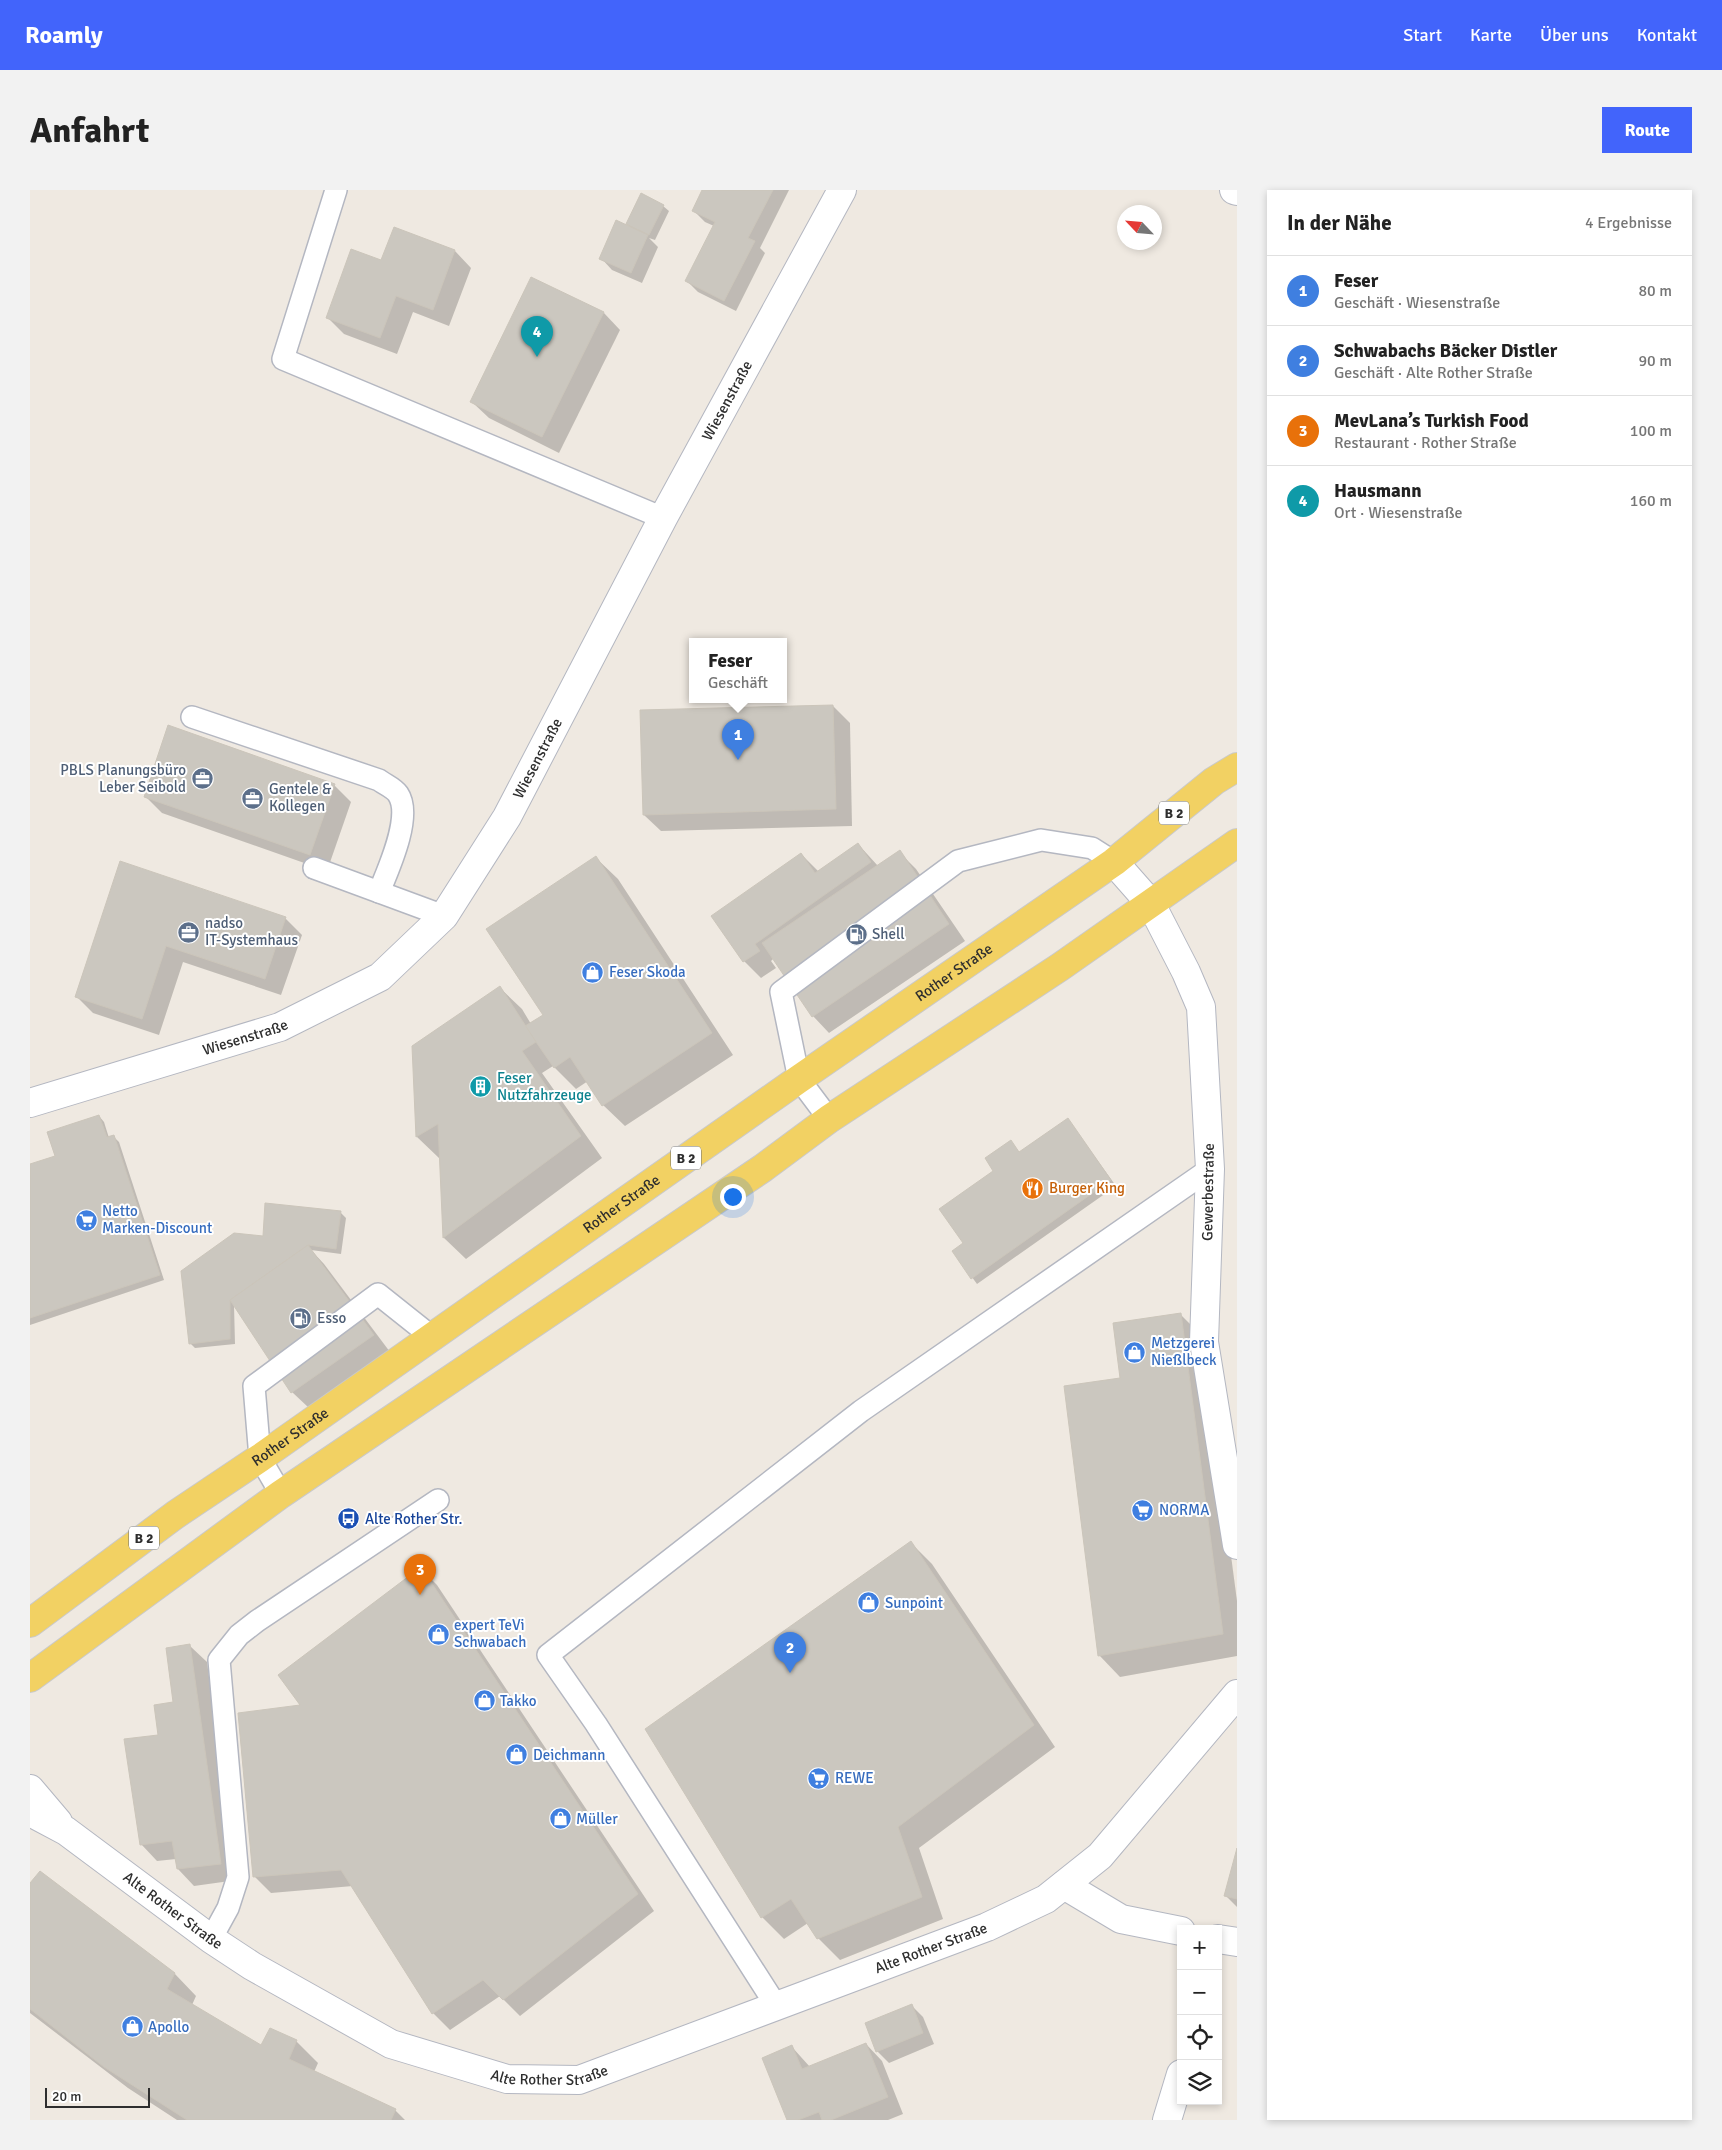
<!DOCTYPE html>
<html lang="de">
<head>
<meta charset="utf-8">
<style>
	:root { --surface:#fff; --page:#f2f2f2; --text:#222; --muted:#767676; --line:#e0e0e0; --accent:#4264fb }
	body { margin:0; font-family:Signika,sans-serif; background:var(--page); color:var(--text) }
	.controls { position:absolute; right:15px; bottom:15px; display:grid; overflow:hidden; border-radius:0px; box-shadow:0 2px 8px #0003 }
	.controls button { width:45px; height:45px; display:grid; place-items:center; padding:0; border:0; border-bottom:1px solid var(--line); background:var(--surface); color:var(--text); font:25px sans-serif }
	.compass { position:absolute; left:1087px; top:15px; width:45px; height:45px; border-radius:50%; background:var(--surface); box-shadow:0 2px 8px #0003; rotate:296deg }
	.scale { position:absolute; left:15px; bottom:12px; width:105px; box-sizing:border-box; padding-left:5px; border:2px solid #2e2e2e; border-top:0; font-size:14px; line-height:18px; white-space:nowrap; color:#2e2e2e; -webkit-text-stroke:4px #fff; paint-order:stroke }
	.you { position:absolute; left:702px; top:1006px; width:18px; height:18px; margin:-12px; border:4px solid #fff; border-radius:50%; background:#1a73e8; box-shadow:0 0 0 8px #1a73e833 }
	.badge { display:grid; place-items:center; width:32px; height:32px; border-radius:50%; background:var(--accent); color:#fff; font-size:16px; font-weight:700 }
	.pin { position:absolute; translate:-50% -41px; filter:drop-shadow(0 1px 2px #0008) }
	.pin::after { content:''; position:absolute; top:26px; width:18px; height:15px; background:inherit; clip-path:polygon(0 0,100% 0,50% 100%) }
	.popup { position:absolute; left:659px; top:448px; width:98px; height:65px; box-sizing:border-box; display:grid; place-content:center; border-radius:0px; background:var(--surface); filter:drop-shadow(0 1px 4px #0005); font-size:16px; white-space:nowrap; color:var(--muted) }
	.popup b { font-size:19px; color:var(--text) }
	.popup::after { content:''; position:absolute; left:50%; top:100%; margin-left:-10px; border:10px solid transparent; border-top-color:var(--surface) }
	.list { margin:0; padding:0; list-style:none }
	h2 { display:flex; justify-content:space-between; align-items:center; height:65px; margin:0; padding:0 20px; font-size:21px }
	h2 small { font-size:16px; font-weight:400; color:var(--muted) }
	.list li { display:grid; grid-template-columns:32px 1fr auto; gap:15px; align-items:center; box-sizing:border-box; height:70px; padding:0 20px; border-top:1px solid var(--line) }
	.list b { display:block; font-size:19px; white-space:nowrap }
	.list p { margin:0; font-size:16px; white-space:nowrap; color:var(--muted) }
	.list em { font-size:16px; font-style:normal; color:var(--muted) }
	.icon { flex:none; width:28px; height:28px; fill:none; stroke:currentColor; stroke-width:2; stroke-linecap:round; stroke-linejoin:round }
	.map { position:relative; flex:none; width:1207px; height:1930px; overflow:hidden; border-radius:0px }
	header { display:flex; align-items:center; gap:30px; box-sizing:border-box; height:70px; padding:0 25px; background:var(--accent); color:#fff }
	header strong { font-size:24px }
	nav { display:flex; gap:28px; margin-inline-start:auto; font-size:18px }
	.intro { display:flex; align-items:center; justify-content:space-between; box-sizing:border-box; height:120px; padding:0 30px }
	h1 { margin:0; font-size:35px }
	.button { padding:12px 22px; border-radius:0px; background:var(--accent); color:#fff; font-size:18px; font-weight:700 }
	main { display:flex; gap:30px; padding:0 30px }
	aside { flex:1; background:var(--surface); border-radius:0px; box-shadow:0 2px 8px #0003 }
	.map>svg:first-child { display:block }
</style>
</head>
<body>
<header>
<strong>Roamly</strong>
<nav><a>Start</a><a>Karte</a><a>Über uns</a><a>Kontakt</a></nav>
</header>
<div class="intro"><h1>Anfahrt</h1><a class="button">Route</a></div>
<main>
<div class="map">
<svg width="1207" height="1930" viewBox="0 0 1207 1930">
	<rect width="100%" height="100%" fill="#efe9e1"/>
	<g fill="#0003">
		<path d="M 674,0 L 759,0 L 730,58 L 735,63 L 706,121 L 668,102 L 657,91 L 684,36 L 675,32 L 663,20 Z"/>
		<path d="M 633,16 L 639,21 L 625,50 L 619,48 L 628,57 L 612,93 L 582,80 L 571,68 L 601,38 L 597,34 Z"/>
		<path d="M 425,61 L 441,78 L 419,136 L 383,122 L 367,164 L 314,144 L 297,127 L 352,72 Z"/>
		<path d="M 502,89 L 574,123 L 590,140 L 529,263 L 459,228 L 442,212 Z"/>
		<path d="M 803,516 L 820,533 L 822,636 L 631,641 L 614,625 Z"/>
		<path d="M 304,595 L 321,612 L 297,681 L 132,623 L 115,606 Z"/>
		<path d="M 828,654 L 848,676 L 869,662 L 886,679 L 935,751 L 799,843 L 783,826 L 744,768 L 741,771 L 746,778 L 731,788 L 714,771 L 683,727 L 771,664 L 789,682 Z"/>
		<path d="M 566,668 L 588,689 L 703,865 L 595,936 L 573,915 L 558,891 L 546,899 L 523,876 L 512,883 L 572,968 L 436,1069 L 414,1048 L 410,967 L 409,968 L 387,947 L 383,856 L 470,798 L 492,819 L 501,834 L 514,825 Z"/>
		<path d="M 91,673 L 255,728 L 272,745 L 251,805 L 153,772 L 129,845 L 63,823 L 46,806 Z"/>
		<path d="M 69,926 L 74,932 L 79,948 L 84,947 L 89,952 L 134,1090 L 0,1135 L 0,976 L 26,967 Z"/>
		<path d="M 1038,930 L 1086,996 L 947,1094 L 923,1061 L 935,1053 L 965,981 L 980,951 L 990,963 Z"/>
		<path d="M 310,1022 L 316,1028 L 311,1064 L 281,1060 L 294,1074 L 360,1162 L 279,1218 L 262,1202 L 204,1115 L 205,1154 L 165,1158 L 160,1153 L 234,1047 Z"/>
		<path d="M 1150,1124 L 1172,1146 L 1207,1411 L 1207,1466 L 1090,1487 L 1069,1465 L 1091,1189 Z"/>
		<path d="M 881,1353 L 902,1374 L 1025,1557 L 889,1658 L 913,1729 L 810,1770 L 788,1748 L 778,1733 L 754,1749 L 732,1727 L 617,1539 Z"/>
		<path d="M 391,1379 L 407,1395 L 624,1721 L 490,1826 L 470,1806 L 420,1840 L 403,1823 L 323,1696 L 241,1703 L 224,1686 L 273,1516 Z"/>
		<path d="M 160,1456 L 177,1472 L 207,1690 L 164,1696 L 148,1679 L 146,1669 L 127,1671 L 111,1654 L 129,1546 L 145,1513 Z"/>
		<path d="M 1207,1663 L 1207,1717 L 1195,1705 Z"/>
		<path d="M 10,1682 L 145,1784 L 166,1806 L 162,1815 L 232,1857 L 266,1851 L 288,1873 L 284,1882 L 365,1920 L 375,1930 L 147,1930 L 98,1898 L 0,1823 L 0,1695 Z"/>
		<path d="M 882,1816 L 893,1827 L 904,1854 L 859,1873 L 847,1861 Z"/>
		<path d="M 836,1854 L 852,1871 L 873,1924 L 858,1930 L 758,1930 L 762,1857 L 780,1877 Z"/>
	</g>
	<g fill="#cbc7bf" stroke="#cbc5ba">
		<path d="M 672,0 L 743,0 L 718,48 L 725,51 L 694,111 L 655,91 L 685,32 L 662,21 Z"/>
		<path d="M 611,3 L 634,15 L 619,45 L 596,34 Z"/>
		<path d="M 586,30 L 618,45 L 601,83 L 569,69 Z"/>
		<path d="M 364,37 L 425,60 L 403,120 L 366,106 L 350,148 L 296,128 L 321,59 L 351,70 Z"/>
		<path d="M 501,87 L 574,122 L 512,247 L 440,212 Z"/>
		<path d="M 803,515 L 806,619 L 613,625 L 610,520 Z"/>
		<path d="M 138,535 L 305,594 L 280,665 L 114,607 Z"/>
		<path d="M 828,653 L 841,672 L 725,754 L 730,761 L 713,772 L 681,726 L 771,663 L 785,683 Z"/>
		<path d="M 870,660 L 919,734 L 782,827 L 732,753 Z"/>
		<path d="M 566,666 L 682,843 L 572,916 L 540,867 L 524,878 L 495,836 L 513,825 L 456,739 Z"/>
		<path d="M 90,671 L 256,727 L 235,789 L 136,756 L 112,829 L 45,807 Z"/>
		<path d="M 470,796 L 506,852 L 492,861 L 551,946 L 413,1048 L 408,934 L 386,947 L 382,856 Z"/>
		<path d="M 69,925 L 77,947 L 84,945 L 130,1085 L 0,1128 L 0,974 L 25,966 L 17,942 Z"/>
		<path d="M 1038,928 L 1081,990 L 941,1089 L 922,1061 L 933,1053 L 909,1019 L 963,981 L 955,968 L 981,950 L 989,962 Z"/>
		<path d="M 235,1013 L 311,1021 L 306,1059 L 278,1055 L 200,1110 L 200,1149 L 159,1154 L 151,1081 L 204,1043 L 233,1046 Z"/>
		<path d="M 278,1055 L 344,1145 L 261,1203 L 200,1110 Z"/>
		<path d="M 1151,1123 L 1193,1444 L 1068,1466 L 1034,1196 L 1090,1188 L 1083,1133 Z"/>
		<path d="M 881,1351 L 1004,1535 L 868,1637 L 892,1707 L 787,1749 L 761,1709 L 731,1728 L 615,1539 Z"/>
		<path d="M 391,1377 L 608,1704 L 473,1810 L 453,1790 L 402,1824 L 311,1680 L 223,1687 L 208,1523 L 270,1515 L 248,1485 Z"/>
		<path d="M 160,1454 L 191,1674 L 147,1679 L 142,1651 L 110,1655 L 94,1549 L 128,1545 L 124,1515 L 143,1512 L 136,1458 Z"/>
		<path d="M 1207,1658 L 1207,1709 L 1194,1706 Z"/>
		<path d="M 10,1681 L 145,1783 L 137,1799 L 231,1855 L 240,1838 L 267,1850 L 259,1869 L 366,1919 L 361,1930 L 157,1930 L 74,1877 L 0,1819 L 0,1693 Z"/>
		<path d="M 882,1814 L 893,1843 L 846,1862 L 835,1833 Z"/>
		<path d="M 836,1853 L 858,1907 L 801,1930 L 792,1930 L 789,1922 L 768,1930 L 757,1930 L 732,1868 L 762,1855 L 772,1879 Z"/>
	</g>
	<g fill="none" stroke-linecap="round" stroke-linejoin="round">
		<defs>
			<g id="service">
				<path d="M 306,0 L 253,169 L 633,328"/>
				<path d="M 162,527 L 349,590 C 354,594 364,598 368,604 C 383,626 358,680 349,702"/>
				<path d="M 284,678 L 414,726"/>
				<path d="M 799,929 L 769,889 L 751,802 L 928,671 L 1011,650 L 1062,658 L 1084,672"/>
				<path d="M 251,1304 L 230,1268 L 224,1196 L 348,1104 L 402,1147"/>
				<path d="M 181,1749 L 198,1718 L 208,1687 L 189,1470 L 209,1445 L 227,1431 L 408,1310"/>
				<path d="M 747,1817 L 566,1534 L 518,1465 L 831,1221 L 1180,979"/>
			</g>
			<g id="minor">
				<path d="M 1204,0 L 1207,1"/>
				<path d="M 1084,672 L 1121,714 L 1156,782 L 1171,817 L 1180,979 L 1174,1152 L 1207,1355"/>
				<path id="s1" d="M 0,913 L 250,837 L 350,787 L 414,726 L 477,627 L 633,328 L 812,0"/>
				<path d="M 0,1599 L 28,1632"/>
				<path id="s2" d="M 0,1622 L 36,1641 L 181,1749 L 222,1776 L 361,1854 L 477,1889 L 549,1890 L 957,1737 L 1016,1709 L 1070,1666 L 1207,1504"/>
				<path d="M 1034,1695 L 1091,1729 L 1151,1741"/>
				<path d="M 1188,1749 L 1207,1752"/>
				<path d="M 1137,1930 L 1151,1884"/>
			</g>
			<g id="primary">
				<path id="s3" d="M 0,1433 L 145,1325 L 230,1268 L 769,889 L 1084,672 L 1184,591 L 1207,577"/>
				<path d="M 0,1488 L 251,1304 L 733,978 L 799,929 L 1030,777 L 1207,653"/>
			</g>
		</defs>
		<use href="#service" stroke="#b4b7c1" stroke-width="24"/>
		<use href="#minor" stroke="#b4b7c1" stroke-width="30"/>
		<use href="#primary" stroke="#c9c9c9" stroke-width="30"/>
		<use href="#service" stroke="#fff" stroke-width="21"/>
		<use href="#minor" stroke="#fff" stroke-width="28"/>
		<use href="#primary" stroke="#f2d163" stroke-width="28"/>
	</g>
	<defs>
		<symbol id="office-disc" viewBox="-11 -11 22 22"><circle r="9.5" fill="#5c6f8a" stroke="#fff"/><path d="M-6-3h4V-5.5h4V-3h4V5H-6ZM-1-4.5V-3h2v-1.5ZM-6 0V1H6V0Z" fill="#fff"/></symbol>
		<symbol id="fuel-disc" viewBox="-11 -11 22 22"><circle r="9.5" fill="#5c6f8a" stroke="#fff"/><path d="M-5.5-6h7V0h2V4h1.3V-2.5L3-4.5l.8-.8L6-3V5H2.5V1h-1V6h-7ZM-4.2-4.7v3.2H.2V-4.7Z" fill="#fff"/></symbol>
		<symbol id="shop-disc" viewBox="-11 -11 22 22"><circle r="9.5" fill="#3f7fe0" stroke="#fff"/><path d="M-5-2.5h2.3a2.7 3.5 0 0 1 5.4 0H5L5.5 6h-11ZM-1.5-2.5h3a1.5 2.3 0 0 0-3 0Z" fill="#fff"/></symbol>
		<symbol id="building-disc" viewBox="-11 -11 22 22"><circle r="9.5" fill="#0f9aa8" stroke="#fff"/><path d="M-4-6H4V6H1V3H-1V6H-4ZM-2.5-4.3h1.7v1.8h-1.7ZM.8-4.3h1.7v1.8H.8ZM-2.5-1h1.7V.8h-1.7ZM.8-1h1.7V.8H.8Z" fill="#fff"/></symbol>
		<symbol id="restaurant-disc" viewBox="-11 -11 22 22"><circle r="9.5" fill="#e8710a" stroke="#fff"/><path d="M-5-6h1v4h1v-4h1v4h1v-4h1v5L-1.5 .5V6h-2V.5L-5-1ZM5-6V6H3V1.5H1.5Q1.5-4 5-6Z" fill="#fff"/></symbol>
		<symbol id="supermarket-disc" viewBox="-11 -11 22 22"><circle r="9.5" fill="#3f7fe0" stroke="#fff"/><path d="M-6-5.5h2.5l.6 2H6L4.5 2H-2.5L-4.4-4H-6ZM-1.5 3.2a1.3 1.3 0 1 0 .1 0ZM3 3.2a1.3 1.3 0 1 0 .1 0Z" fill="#fff"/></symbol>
		<symbol id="bus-disc" viewBox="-11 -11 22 22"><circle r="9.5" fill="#1a4fb4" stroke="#fff"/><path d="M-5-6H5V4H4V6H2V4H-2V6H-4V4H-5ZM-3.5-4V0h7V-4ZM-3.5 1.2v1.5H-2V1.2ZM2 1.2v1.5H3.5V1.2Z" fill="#fff"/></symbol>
	</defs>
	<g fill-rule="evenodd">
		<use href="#office-disc" x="160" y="576" width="25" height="25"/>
		<use href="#office-disc" x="210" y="596" width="25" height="25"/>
		<use href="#office-disc" x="146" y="730" width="25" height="25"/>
		<use href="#fuel-disc" x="814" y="732" width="25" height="25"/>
		<use href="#shop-disc" x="550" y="770" width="25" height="25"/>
		<use href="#building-disc" x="438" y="884" width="25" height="25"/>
		<use href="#restaurant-disc" x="990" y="986" width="25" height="25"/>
		<use href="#supermarket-disc" x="44" y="1018" width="25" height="25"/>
		<use href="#fuel-disc" x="258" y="1116" width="25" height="25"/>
		<use href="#shop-disc" x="1092" y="1150" width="25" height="25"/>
		<use href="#supermarket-disc" x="1100" y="1308" width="25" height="25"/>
		<use href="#bus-disc" x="306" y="1316" width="25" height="25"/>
		<use href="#shop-disc" x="826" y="1400" width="25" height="25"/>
		<use href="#shop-disc" x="396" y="1432" width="25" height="25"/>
		<use href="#shop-disc" x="442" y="1498" width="25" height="25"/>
		<use href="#shop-disc" x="474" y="1552" width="25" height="25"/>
		<use href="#supermarket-disc" x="776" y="1576" width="25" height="25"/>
		<use href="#shop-disc" x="518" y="1616" width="25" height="25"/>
		<use href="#shop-disc" x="90" y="1824" width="25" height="25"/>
	</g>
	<g text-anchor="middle" stroke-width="4" stroke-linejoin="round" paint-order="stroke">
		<g fill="#fff" stroke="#6d6d6d" stroke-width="1">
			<rect x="1129" y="611.5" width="30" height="23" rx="4"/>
			<rect x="641" y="956.5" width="30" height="23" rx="4"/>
			<rect x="99" y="1336.5" width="30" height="23" rx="4"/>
		</g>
		<g font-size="14" font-weight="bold" fill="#2e2e2e">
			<text x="1144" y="628">B 2</text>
			<text x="656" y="973">B 2</text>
			<text x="114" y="1353">B 2</text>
		</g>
		<g font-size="15" fill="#2e2e2e" stroke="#fff">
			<text dy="5" stroke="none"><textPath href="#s1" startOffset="1050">Wiesenstraße</textPath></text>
			<text dy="5" stroke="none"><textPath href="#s1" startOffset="645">Wiesenstraße</textPath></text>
			<text dy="5" stroke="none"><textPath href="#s3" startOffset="1130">Rother Straße</textPath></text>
			<text dy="5" stroke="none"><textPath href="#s1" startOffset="225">Wiesenstraße</textPath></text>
			<text transform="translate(1178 1002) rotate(-89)" y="5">Gewerbestraße</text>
			<text dy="5" stroke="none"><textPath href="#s3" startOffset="725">Rother Straße</textPath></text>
			<text dy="5" stroke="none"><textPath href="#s3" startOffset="320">Rother Straße</textPath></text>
			<text dy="5" stroke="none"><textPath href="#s2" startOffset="174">Alte Rother Straße</textPath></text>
			<text dy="5" stroke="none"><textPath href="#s2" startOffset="999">Alte Rother Straße</textPath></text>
			<text dy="5" stroke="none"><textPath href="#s2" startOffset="594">Alte Rother Straße</textPath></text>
		</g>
		<g font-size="15" fill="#4e5e75" stroke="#fff" text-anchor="start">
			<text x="156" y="585" text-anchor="end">PBLS Planungsbüro<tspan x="156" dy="17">Leber Seibold</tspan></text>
			<text x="239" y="604">Gentele &amp;<tspan x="239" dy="17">Kollegen</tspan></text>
			<text x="175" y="738">nadso<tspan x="175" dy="17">IT-Systemhaus</tspan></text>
			<text x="842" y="749">Shell</text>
			<text x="287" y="1133">Esso</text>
		</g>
		<g font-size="15" fill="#366cbe" stroke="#fff" text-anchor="start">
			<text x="579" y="787">Feser Skoda</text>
			<text x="72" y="1026">Netto<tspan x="72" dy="17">Marken-Discount</tspan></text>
			<text x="1121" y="1158">Metzgerei<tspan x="1121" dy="17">Nießlbeck</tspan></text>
			<text x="1129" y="1325">NORMA</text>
			<text x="855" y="1418">Sunpoint</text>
			<text x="424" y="1440">expert TeVi<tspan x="424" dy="17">Schwabach</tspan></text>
			<text x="470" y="1516">Takko</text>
			<text x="503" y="1570">Deichmann</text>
			<text x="805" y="1593">REWE</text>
			<text x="546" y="1634">Müller</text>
			<text x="118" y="1842">Apollo</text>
		</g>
		<g font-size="15" fill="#0d838f" stroke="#fff" text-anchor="start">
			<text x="467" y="893">Feser<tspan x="467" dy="17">Nutzfahrzeuge</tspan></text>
		</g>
		<g font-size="15" fill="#c56008" stroke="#fff" text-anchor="start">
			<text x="1019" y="1003">Burger King</text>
		</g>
		<g font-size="15" fill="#164399" stroke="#fff" text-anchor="start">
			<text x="335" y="1334">Alte Rother Str.</text>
		</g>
	</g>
</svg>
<div class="controls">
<button>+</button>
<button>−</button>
<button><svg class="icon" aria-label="locate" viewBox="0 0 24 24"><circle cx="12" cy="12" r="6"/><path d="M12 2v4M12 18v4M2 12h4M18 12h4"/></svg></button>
<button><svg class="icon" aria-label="layers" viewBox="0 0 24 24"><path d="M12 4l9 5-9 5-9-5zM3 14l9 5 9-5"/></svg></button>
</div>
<svg class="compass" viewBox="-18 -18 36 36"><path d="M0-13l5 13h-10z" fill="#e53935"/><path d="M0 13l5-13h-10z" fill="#767676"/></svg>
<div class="scale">20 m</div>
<div class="you"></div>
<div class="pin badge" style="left:708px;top:570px;background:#3f7fe0">1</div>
<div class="popup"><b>Feser</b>Geschäft</div>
<div class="pin badge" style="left:760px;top:1483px;background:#3f7fe0">2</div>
<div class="pin badge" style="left:390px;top:1405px;background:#e8710a">3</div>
<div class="pin badge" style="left:507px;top:167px;background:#0f9aa8">4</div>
</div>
<aside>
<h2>In der Nähe<small>4 Ergebnisse</small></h2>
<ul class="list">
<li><span class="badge" style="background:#3f7fe0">1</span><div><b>Feser</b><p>Geschäft · Wiesenstraße</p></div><em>80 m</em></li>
<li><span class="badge" style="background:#3f7fe0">2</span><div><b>Schwabachs Bäcker Distler</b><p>Geschäft · Alte Rother Straße</p></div><em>90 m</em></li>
<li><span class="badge" style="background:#e8710a">3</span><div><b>MevLana’s Turkish Food</b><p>Restaurant · Rother Straße</p></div><em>100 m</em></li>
<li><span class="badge" style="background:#0f9aa8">4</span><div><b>Hausmann</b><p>Ort · Wiesenstraße</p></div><em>160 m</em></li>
</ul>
</aside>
</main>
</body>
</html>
